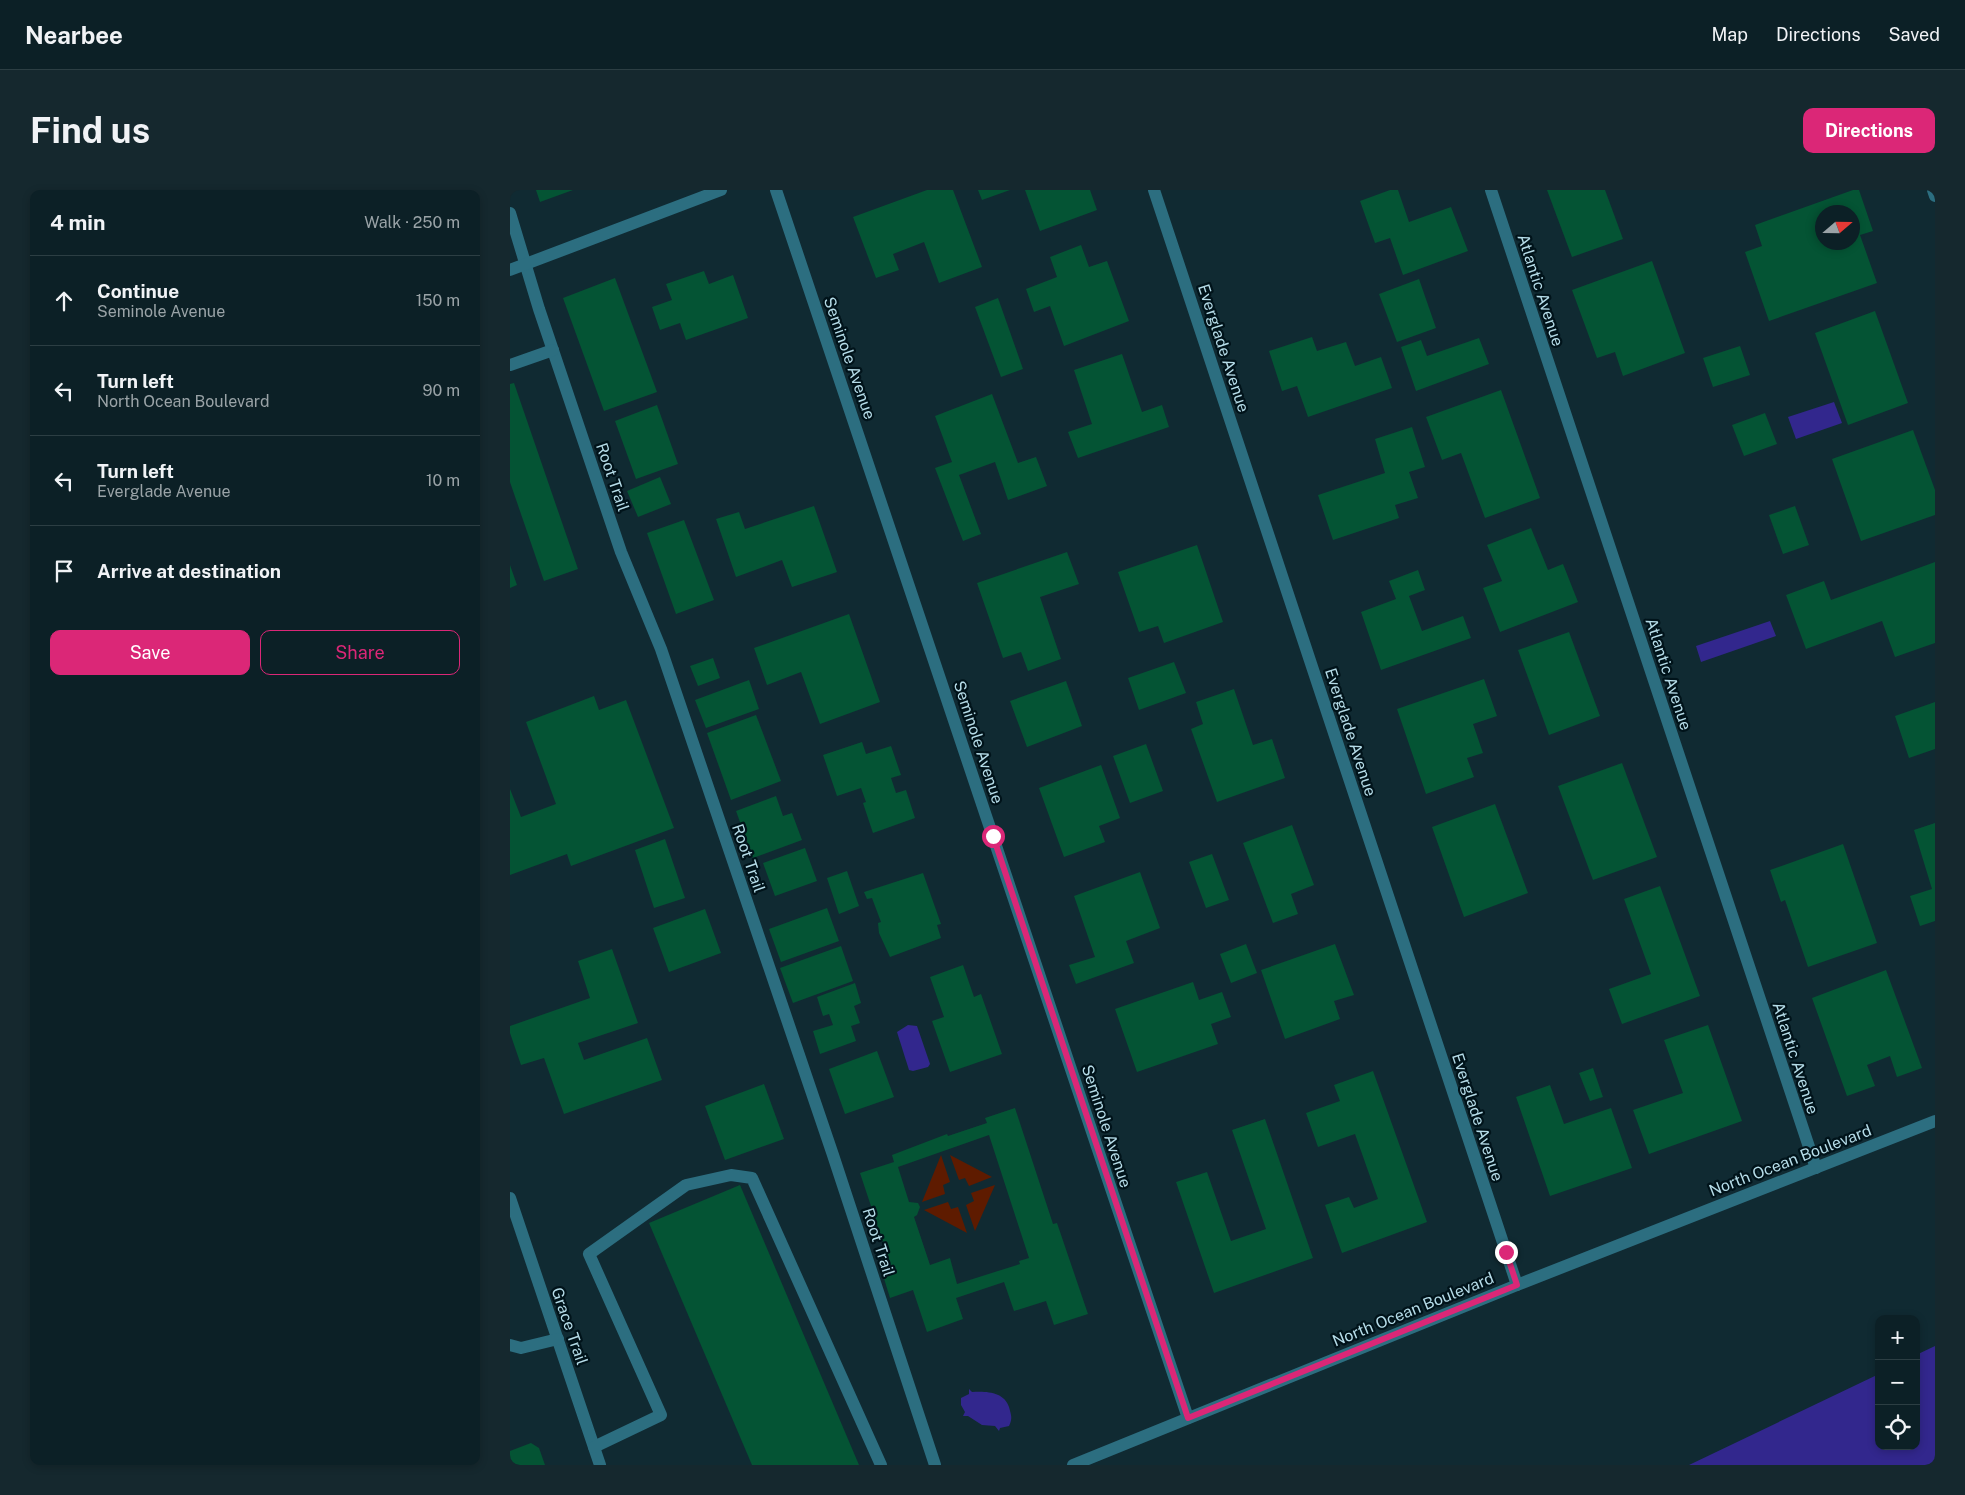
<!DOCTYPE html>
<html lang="en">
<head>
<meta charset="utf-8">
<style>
	:root { --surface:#0c2026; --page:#15282e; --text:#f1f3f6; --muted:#9aa3a7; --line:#2c3e43; --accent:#db2777 }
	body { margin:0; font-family:"Public Sans",sans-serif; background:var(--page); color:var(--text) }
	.controls { position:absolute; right:15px; bottom:15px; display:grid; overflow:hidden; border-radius:10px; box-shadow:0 2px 8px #0003 }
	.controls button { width:45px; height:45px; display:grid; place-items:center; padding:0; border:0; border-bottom:1px solid var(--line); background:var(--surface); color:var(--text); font:25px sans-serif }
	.compass { position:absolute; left:1305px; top:15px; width:45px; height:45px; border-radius:50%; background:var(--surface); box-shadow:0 2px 8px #0003; rotate:70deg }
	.stop { position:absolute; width:15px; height:15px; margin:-11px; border:4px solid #db2777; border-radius:50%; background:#fff }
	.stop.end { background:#db2777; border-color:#fff; box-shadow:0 1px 5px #0008 }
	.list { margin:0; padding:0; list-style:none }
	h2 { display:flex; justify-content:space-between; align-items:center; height:65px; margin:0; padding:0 20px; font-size:21px }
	h2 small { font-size:16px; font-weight:400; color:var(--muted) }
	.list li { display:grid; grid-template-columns:32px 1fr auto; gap:15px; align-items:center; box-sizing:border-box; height:90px; padding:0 20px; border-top:1px solid var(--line) }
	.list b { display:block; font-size:19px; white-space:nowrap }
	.list p { margin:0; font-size:16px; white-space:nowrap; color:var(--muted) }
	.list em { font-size:16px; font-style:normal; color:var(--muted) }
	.actions { display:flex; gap:10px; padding:15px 20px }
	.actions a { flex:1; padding:11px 0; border:1px solid var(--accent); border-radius:10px; text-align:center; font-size:18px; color:var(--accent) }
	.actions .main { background:var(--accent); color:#fff }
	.icon { flex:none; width:28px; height:28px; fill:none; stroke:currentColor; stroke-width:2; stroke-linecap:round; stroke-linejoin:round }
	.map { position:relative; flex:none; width:1425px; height:1275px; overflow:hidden; border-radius:10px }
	header { display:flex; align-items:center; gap:30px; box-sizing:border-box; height:70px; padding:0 25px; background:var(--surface); border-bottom:1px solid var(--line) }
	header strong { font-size:24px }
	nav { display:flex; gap:28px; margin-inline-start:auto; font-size:18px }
	.intro { display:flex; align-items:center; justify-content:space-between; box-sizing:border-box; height:120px; padding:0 30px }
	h1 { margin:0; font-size:35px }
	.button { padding:12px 22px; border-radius:10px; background:var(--accent); color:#fff; font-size:18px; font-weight:700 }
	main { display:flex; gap:30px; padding:0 30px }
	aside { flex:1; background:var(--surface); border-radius:10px; box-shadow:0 2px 8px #0003 }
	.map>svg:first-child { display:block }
</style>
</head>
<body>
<header>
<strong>Nearbee</strong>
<nav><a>Map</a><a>Directions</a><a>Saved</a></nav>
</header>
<div class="intro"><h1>Find us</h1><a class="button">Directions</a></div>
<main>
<aside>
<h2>4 min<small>Walk · 250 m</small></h2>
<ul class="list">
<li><svg class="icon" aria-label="ahead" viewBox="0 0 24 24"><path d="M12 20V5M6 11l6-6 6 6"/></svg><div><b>Continue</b><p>Seminole Avenue</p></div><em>150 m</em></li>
<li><svg class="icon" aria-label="left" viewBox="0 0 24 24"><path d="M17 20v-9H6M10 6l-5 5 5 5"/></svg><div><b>Turn left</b><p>North Ocean Boulevard</p></div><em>90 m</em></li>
<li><svg class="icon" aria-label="left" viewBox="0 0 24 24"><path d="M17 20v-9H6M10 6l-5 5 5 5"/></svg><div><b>Turn left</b><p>Everglade Avenue</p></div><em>10 m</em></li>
<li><svg class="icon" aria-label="arrive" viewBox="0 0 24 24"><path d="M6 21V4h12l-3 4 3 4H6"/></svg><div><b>Arrive at destination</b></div></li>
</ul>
<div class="actions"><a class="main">Save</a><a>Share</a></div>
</aside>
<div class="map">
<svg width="1425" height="1275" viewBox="0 0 1425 1275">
	<rect width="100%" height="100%" fill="#102a32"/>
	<g fill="#5e1b00">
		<path d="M 431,965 L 440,992 L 433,995 L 435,1004 L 412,1012 Z"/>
		<path d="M 440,965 L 482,987 L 459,996 L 455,988 L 449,990 Z"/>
		<path d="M 485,995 L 465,1041 L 456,1015 L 464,1011 L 461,1003 Z"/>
		<path d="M 438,1012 L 441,1019 L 448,1017 L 457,1043 L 414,1020 Z"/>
	</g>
	<g fill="#32278d">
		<path d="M 1324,212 L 1332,233 L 1286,249 L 1278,227 Z"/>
		<path d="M 1260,431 L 1266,446 L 1191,472 L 1186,456 Z"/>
		<path d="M 398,835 L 407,836 L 420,874 L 418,877 L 403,881 L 399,880 L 387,842 Z"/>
		<path d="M 1425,1156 L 1425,1275 L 1179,1275 L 1369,1184 L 1369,1256 L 1406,1256 L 1406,1165 Z"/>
		<path d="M 459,1199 L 462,1202 C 477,1201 494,1202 499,1217 C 501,1225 503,1228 499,1236 L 490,1238 L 489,1241 L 485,1236 L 472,1235 L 458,1226 L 453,1226 L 455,1222 L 451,1215 L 451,1208 L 459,1204 Z"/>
	</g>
	<g fill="#045434" fill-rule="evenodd">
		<path d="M 26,0 L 63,0 L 30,12 Z"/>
		<path d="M 417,0 L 443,0 L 472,77 L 429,93 L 414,52 L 383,64 L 389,80 L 366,88 L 343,27 Z"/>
		<path d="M 468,0 L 500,0 L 472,10 Z"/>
		<path d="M 515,0 L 580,0 L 587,20 L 530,41 Z"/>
		<path d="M 880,0 L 888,0 L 899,32 L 941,17 L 958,61 L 893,85 L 880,48 L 865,53 L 850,11 Z"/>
		<path d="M 1037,0 L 1095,0 L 1113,49 L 1062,67 Z"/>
		<path d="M 1343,0 L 1349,0 L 1363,41 L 1350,45 L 1367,93 L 1259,131 L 1235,62 L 1252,56 L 1245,35 ZM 1312,22 L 1342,22 L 1342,52 L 1312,52 Z"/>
		<path d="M 571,55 L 579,77 L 597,71 L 619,131 L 554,156 L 540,116 L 524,122 L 516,99 L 547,87 L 540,67 Z"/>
		<path d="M 1142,71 L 1175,163 L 1113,186 L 1105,162 L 1087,168 L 1062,100 Z"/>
		<path d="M 194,81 L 199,94 L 223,85 L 238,128 L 176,150 L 170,133 L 150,140 L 142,117 L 162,110 L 156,94 Z"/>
		<path d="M 105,88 L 147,202 L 94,221 L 53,108 Z"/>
		<path d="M 909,89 L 926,138 L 887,152 L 869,104 Z"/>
		<path d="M 488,108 L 513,179 L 491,187 L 465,117 Z"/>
		<path d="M 1365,121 L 1398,213 L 1338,235 L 1305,143 Z"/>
		<path d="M 802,147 L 807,161 L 836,152 L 845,176 L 871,167 L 882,198 L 798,227 L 787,196 L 772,201 L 759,161 Z"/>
		<path d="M 969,148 L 979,174 L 906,201 L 891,157 L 911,150 L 917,166 Z"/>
		<path d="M 1230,156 L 1240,185 L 1203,197 L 1193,168 Z"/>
		<path d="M 612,164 L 632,222 L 652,215 L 659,237 L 568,268 L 558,242 L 582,234 L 564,180 Z"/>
		<path d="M 4,193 L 68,379 L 34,391 L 0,292 L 0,194 Z"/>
		<path d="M 991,200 L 1030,308 L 975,328 L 951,263 L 932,270 L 916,227 Z"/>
		<path d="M 482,204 L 508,273 L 526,267 L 537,296 L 498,310 L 485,272 L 449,285 L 471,344 L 453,351 L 425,278 L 442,272 L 425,226 Z"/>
		<path d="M 147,215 L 168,274 L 126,289 L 105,231 Z"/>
		<path d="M 1255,223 L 1267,254 L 1234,266 L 1222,235 Z"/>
		<path d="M 902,237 L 915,277 L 899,282 L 908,308 L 885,315 L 889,328 L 823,350 L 808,305 L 875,283 L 865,249 Z"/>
		<path d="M 1403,240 L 1425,300 L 1425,325 L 1351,351 L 1322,269 Z"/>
		<path d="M 150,287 L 161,314 L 128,327 L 117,301 Z"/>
		<path d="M 304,316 L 327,382 L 282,397 L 272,370 L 226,387 L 206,329 L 229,322 L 235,339 Z"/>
		<path d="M 1285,316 L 1299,355 L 1273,364 L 1259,325 Z"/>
		<path d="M 174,330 L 204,410 L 166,424 L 137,343 Z"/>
		<path d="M 1021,338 L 1038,380 L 1053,374 L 1068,412 L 990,442 L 973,398 L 992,391 L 977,355 Z"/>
		<path d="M 687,355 L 713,432 L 654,453 L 648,436 L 629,442 L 608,382 Z"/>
		<path d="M 557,362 L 569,394 L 530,407 L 551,469 L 518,481 L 511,462 L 493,468 L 467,393 Z"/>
		<path d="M 1425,372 L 1425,453 L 1385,467 L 1372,431 L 1296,459 L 1276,405 L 1314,391 L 1321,410 Z"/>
		<path d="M 0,375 L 7,395 L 0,398 Z"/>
		<path d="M 908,380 L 915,400 L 899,406 L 912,441 L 953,426 L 961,448 L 871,480 L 851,422 L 886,409 L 879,391 Z"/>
		<path d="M 339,424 L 370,512 L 310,534 L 291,482 L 257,495 L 244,458 Z"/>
		<path d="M 1059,442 L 1090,526 L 1039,545 L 1008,460 Z"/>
		<path d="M 203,468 L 210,488 L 188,496 L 180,476 Z"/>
		<path d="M 664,472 L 676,503 L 629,520 L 618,488 Z"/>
		<path d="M 974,489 L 987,526 L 963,534 L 973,563 L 957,568 L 964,587 L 916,604 L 887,519 Z"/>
		<path d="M 239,490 L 249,519 L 196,538 L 185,510 Z"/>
		<path d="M 556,491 L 572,536 L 517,557 L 500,511 Z"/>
		<path d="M 724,499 L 743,555 L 762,549 L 775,588 L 707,612 L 681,539 L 693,534 L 686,512 Z"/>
		<path d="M 84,506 L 89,520 L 116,510 L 164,638 L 61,676 L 57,664 L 0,685 L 0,599 L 11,627 L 46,614 L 16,532 Z"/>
		<path d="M 1425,512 L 1425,559 L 1399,568 L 1385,526 Z"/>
		<path d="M 246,525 L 271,591 L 221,610 L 197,543 Z"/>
		<path d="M 352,552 L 356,564 L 381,556 L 391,585 L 381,588 L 386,603 L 396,600 L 405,628 L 363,643 L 353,613 L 356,612 L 351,598 L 327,606 L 313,565 Z"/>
		<path d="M 636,554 L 653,601 L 620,613 L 603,566 Z"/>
		<path d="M 1112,573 L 1147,667 L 1083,690 L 1048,596 Z"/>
		<path d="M 591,575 L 610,628 L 589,636 L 595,652 L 554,667 L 529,598 Z"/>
		<path d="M 266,606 L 273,626 L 282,623 L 292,650 L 243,668 L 226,621 Z"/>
		<path d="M 985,614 L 1018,703 L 954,727 L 922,637 Z"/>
		<path d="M 1425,633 L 1425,731 L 1410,736 L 1400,706 L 1422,699 L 1404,640 Z"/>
		<path d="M 782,635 L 804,695 L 781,704 L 788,724 L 763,733 L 733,653 Z"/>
		<path d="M 155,649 L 175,708 L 144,718 L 125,660 Z"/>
		<path d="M 1333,654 L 1367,753 L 1298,777 L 1275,710 L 1271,712 L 1260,680 Z"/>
		<path d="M 295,658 L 307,691 L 265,706 L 253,673 Z"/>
		<path d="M 702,664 L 719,710 L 696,718 L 679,672 Z"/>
		<path d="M 337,681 L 349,716 L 329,724 L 317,688 Z"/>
		<path d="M 630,682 L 650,738 L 616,751 L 624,773 L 566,794 L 559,775 L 585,767 L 564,706 Z"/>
		<path d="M 413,683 L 431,734 L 427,735 L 431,748 L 380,767 L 369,743 L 368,733 L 371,732 L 362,708 L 357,709 L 354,702 Z"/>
		<path d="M 1150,696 L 1190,806 L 1112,834 L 1099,799 L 1141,784 L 1114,709 Z"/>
		<path d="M 317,718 L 329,751 L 271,772 L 259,739 Z"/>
		<path d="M 195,719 L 211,763 L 159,782 L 143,738 Z"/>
		<path d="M 736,754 L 747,783 L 721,793 L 710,764 Z"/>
		<path d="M 825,754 L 844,805 L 824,811 L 830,829 L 775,849 L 751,780 Z"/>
		<path d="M 331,756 L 343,791 L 283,813 L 270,778 Z"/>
		<path d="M 102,759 L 128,833 L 68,853 L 74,870 L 137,848 L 152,890 L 54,924 L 34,868 L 11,875 L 0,843 L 0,836 L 80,808 L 68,771 Z"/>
		<path d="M 453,775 L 464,807 L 471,804 L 492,864 L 440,882 L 422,831 L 434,827 L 420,787 Z"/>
		<path d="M 1376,780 L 1412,878 L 1387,887 L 1380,866 L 1357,875 L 1365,896 L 1337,906 L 1302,808 Z"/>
		<path d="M 683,792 L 689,810 L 712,802 L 721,827 L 701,834 L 708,854 L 627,882 L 605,819 Z"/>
		<path d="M 345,793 L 351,813 L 344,816 L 350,833 L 341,836 L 346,851 L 310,864 L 303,841 L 323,835 L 319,824 L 313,826 L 307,807 Z"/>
		<path d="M 1198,835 L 1232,931 L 1139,964 L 1123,920 L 1173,903 L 1154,850 Z"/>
		<path d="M 367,861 L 384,907 L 335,924 L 319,879 Z"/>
		<path d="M 1083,878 L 1093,907 L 1080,911 L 1069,883 Z"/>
		<path d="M 863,881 L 917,1032 L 832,1063 L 815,1015 L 839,1007 L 844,1018 L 868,1009 L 845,944 L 808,957 L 796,923 L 830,911 L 824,895 Z"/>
		<path d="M 254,894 L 274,949 L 215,970 L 195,916 Z"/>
		<path d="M 1040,895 L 1054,934 L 1101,918 L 1122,978 L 1040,1006 L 1006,907 Z"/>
		<path d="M 505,918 L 543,1034 L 547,1033 L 578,1124 L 544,1135 L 536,1111 L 504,1121 L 494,1092 L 446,1108 L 453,1129 L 417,1142 L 403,1100 L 380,1108 L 372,1082 L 382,1079 L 350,983 L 384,972 L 382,965 L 437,944 L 438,946 L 477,933 L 475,928 ZM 479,945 L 519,1068 L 509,1071 L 510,1074 L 447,1094 L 440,1068 L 420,1075 L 404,1027 L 407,1025 L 410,1017 L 408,1013 L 399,1012 L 388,977 Z"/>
		<path d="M 755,929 L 803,1068 L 704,1103 L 666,992 L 697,982 L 721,1051 L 756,1039 L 722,940 Z"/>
		<path d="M 230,995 L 349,1275 L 242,1275 L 139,1033 Z"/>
		<path d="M 21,1253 L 29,1258 L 35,1275 L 0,1275 L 0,1261 Z"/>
	</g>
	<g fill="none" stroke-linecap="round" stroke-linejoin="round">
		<g stroke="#2c6e80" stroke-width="12">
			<path d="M 266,0 L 678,1228"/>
			<path d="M 644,0 L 1007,1095"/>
			<path d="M 981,0 L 1306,978"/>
			<path d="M 1423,0 L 1425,6"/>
			<path d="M 0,23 L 29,119 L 111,362 L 151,459 L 323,965 L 425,1275"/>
			<path d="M 0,80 L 211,0"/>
			<path d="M 0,175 L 43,160"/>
			<path d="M 0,1008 L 90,1275"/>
			<path d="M 0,1155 L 11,1158 L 48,1149"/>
			<path d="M 84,1257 L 151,1225 L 79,1064 L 176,995 L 221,985 L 242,988 L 371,1275"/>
			<path d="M 563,1275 L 1007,1095 L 1425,931"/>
		</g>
	</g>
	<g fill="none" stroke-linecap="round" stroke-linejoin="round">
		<path stroke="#db2777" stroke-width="6" d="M 483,646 L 678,1228 L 1007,1095 L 996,1062"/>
	</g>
	<g text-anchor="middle" stroke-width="4.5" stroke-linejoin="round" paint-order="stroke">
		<g font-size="16" fill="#b5dce8" stroke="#00131a">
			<text transform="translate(1031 100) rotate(72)" y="6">Atlantic Avenue</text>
			<text transform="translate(714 158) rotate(72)" y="6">Everglade Avenue</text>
			<text transform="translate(340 168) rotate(71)" y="6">Seminole Avenue</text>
			<text transform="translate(103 287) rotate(71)" y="6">Root Trail</text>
			<text transform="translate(1159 484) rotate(72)" y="6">Atlantic Avenue</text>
			<text transform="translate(841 542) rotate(72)" y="6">Everglade Avenue</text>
			<text transform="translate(469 552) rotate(72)" y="6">Seminole Avenue</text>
			<text transform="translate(239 668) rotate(71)" y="6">Root Trail</text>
			<text transform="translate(1286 868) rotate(72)" y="6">Atlantic Avenue</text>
			<text transform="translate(968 927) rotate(72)" y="6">Everglade Avenue</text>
			<text transform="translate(597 936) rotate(72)" y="6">Seminole Avenue</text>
			<text transform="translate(1280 970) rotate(-21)" y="6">North Ocean Boulevard</text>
			<text transform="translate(369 1052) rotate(72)" y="6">Root Trail</text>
			<text transform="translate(903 1119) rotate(-22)" y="6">North Ocean Boulevard</text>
			<text transform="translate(60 1136) rotate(71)" y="6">Grace Trail</text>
		</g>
	</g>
</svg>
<div class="controls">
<button>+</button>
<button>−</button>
<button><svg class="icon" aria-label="locate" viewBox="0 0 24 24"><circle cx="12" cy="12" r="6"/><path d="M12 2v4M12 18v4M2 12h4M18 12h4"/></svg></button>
</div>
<svg class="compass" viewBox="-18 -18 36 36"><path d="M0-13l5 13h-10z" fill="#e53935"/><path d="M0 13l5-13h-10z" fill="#9aa3a7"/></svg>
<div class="stop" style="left:483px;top:646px"></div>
<div class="stop end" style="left:996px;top:1062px"></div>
</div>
</main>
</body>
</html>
